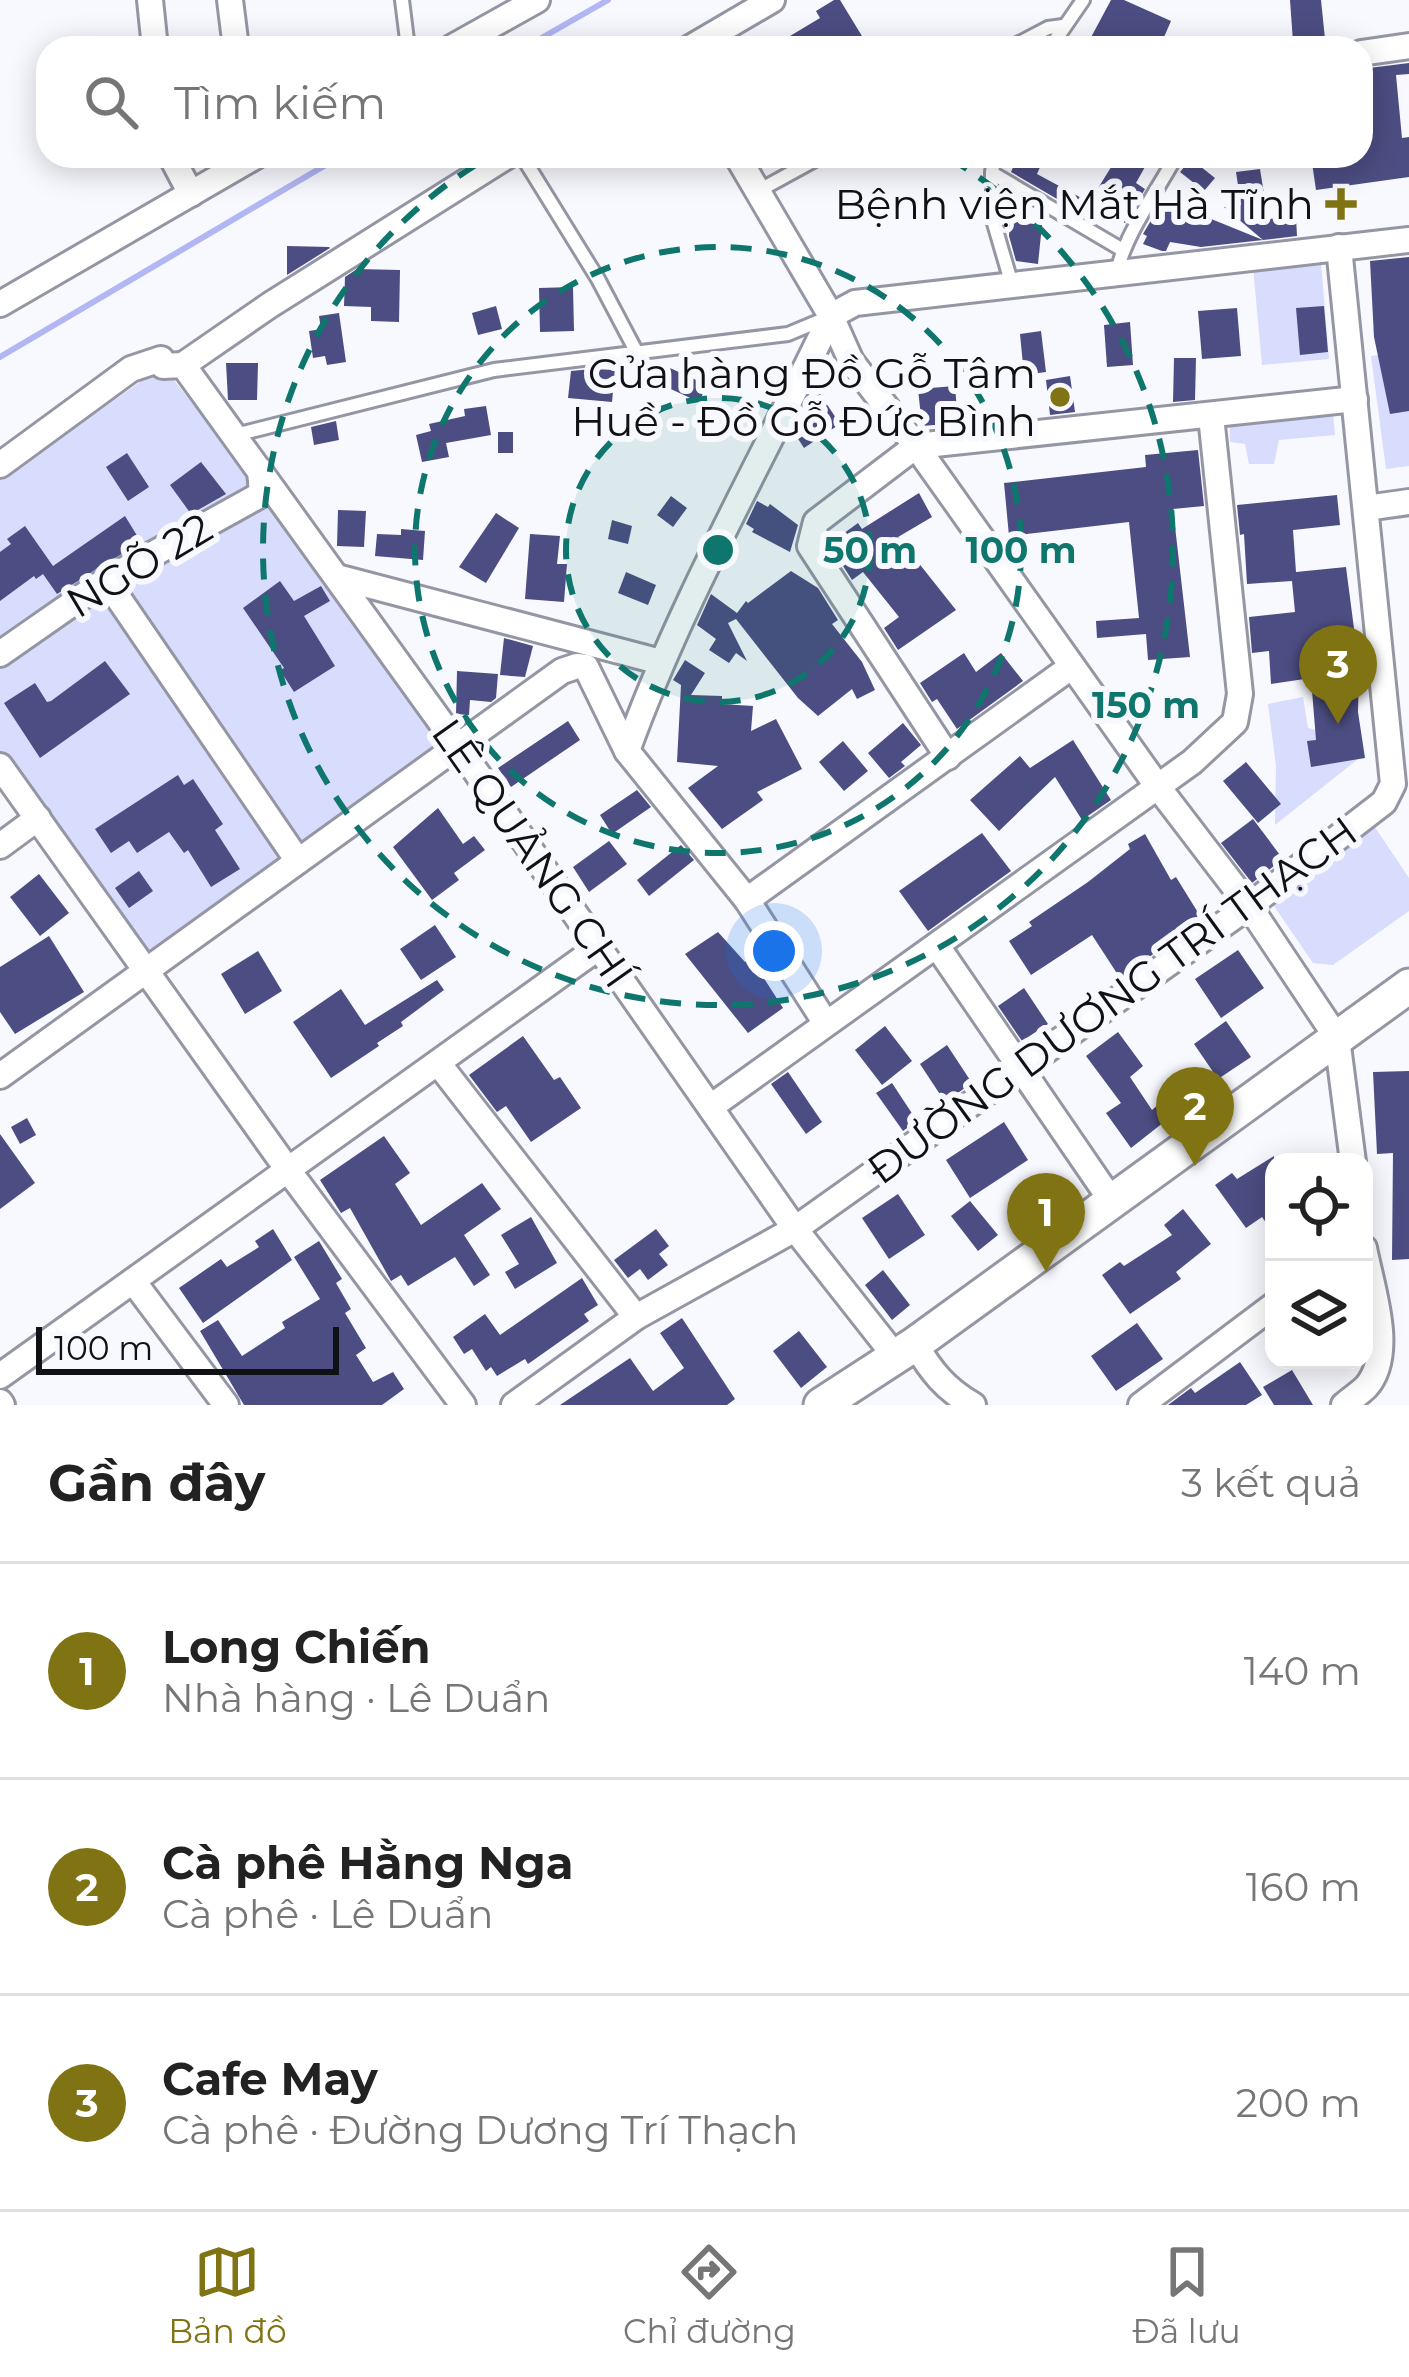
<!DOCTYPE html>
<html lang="vi">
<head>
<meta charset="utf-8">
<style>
	:root { --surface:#fff; --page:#f2f2f2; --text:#222; --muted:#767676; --line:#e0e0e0; --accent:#807314 }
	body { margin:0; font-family:Montserrat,sans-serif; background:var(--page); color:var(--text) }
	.controls { position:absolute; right:36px; bottom:36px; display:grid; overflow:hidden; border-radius:24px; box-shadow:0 6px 30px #0003 }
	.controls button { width:108px; height:108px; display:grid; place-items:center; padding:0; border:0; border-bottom:3px solid var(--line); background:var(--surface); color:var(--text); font:60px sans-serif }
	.scale { position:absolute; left:36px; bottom:30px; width:303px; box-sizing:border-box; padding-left:12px; border:6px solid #101115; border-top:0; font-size:33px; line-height:42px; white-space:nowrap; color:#101115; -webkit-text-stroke:9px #f8f9fe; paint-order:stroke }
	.you { position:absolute; left:774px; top:951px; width:42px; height:42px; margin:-30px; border:9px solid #fff; border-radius:50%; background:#1a73e8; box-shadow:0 0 0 18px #1a73e833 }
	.badge { display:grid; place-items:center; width:78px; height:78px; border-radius:50%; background:var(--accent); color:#fff; font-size:39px; font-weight:700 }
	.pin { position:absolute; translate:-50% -99px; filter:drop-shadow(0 3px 6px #0008) }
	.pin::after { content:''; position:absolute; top:63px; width:42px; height:36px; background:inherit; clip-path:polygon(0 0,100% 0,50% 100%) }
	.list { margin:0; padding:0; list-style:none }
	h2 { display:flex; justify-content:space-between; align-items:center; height:156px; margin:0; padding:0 48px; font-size:51px }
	h2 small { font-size:39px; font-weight:400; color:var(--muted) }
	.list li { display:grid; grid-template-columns:78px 1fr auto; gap:36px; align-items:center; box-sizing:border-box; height:216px; padding:0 48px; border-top:3px solid var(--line) }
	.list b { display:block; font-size:45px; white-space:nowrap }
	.list p { margin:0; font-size:39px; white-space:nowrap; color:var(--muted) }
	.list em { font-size:39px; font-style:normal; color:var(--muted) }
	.icon { flex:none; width:66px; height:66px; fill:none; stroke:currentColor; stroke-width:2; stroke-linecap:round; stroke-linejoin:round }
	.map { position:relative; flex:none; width:1409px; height:1405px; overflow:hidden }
	.search { position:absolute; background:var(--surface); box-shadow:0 6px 30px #0003; left:36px; right:36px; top:36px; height:132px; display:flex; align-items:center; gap:30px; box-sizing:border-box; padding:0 42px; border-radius:36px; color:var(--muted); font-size:45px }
	.sheet { height:804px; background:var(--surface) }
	nav { display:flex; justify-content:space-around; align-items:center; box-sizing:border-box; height:168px; border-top:3px solid var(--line); background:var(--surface); font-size:33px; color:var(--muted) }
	nav a { display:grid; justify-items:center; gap:6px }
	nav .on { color:var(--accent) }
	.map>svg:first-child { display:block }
</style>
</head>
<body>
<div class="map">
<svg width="1409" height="1405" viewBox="0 0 1409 1405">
	<rect width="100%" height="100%" fill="#f8f9fe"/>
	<g fill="#d8dcfd">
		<path d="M 1320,250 L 1329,359 L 1262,365 L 1252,256 Z"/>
		<path d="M 1409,351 L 1409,466 L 1386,469 L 1371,356 Z"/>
		<path d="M 163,366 L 454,740 L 143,964 L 0,757 L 0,480 Z"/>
		<path d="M 1331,392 L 1335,435 L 1279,440 L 1274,464 L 1249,464 L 1245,444 L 1230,442 L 1229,403 Z"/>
		<path d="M 1303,697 L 1308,728 L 1361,740 L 1358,759 L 1275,825 L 1276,766 L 1268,704 Z"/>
		<path d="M 1370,820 L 1409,878 L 1409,911 L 1333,965 L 1313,963 L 1265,893 Z"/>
	</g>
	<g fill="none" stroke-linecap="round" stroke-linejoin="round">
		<g stroke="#b2b6f3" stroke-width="6">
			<path d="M 524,48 L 608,0"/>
			<path d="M 0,357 L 341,156"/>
		</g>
	</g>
	<g fill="#4c4d82">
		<path d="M 834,0 L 840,0 L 865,41 L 854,48 L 838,48 L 833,39 L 818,48 L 770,48 L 820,18 L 816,11 Z"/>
		<path d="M 1111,0 L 1124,0 L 1171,21 L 1161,44 L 1146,38 L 1140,48 L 1102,48 L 1089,41 Z"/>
		<path d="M 1290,0 L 1321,0 L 1325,39 L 1293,42 Z"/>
		<path d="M 1409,63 L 1409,74 L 1396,75 L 1402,138 L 1409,137 L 1409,177 L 1316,190 L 1311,156 L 1361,156 L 1361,69 Z"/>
		<path d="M 1018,156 L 1041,165 L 1037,174 L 1087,201 L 1081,213 L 1011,172 Z"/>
		<path d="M 1118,156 L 1151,156 L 1136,183 L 1145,189 L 1125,223 L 1090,201 Z"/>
		<path d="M 1191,159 L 1215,178 L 1204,191 L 1180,172 Z"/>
		<path d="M 1260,169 L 1268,219 L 1296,217 L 1297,236 L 1263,240 L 1224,207 L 1241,205 L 1236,172 Z"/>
		<path d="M 1163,200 L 1188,210 L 1185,213 L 1194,212 L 1263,240 L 1201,247 L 1170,242 L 1166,251 L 1162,251 L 1143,244 L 1147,236 L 1143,234 Z"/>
		<path d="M 1010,221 L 1042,225 L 1038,264 L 1016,261 L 1009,236 Z"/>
		<path d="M 287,246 L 329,247 L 330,248 L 287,275 Z"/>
		<path d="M 1409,257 L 1409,411 L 1390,414 L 1374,337 L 1370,261 Z"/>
		<path d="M 357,269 L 400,270 L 399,322 L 371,321 L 371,307 L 344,306 L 345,277 Z"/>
		<path d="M 573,287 L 574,331 L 540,332 L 539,288 Z"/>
		<path d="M 496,306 L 502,329 L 478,335 L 472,313 Z"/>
		<path d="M 1324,306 L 1328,352 L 1300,355 L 1296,308 Z"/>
		<path d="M 1237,308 L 1241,356 L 1202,359 L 1198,311 Z"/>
		<path d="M 339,313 L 346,362 L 327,365 L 325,356 L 313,358 L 309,331 L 321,329 L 319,316 Z"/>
		<path d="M 1130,322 L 1133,365 L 1107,367 L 1104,325 Z"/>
		<path d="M 1041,331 L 1046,372 L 1024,375 L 1020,334 Z"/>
		<path d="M 1174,358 L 1196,358 L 1195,400 L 1173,402 Z"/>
		<path d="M 226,363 L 258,363 L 257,400 L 228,400 Z"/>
		<path d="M 670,368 L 707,385 L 699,402 L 662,385 Z"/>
		<path d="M 592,369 L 615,370 L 612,402 L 568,398 L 571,371 Z"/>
		<path d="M 1070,376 L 1075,412 L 1050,415 L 1046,380 Z"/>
		<path d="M 955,386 L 958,423 L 922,426 L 918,389 Z"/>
		<path d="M 820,394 L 840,424 L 804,448 L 793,431 L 806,403 Z"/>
		<path d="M 486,406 L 491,435 L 446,443 L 449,457 L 422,462 L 416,435 L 431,431 L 429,424 L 465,416 L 464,409 Z"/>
		<path d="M 336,421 L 339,440 L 314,445 L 311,427 Z"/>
		<rect x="498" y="432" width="15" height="21"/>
		<path d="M 1198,450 L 1204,506 L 1173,509 L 1190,657 L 1148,660 L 1146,634 L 1097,638 L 1096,621 L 1139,618 L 1129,522 L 1009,536 L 1004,483 L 1146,467 L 1145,455 Z"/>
		<path d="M 127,453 L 149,487 L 128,501 L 106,467 Z"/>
		<path d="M 201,462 L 226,494 L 191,514 L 170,485 Z"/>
		<path d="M 919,493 L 932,517 L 898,537 L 956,610 L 898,650 L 884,628 L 899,617 L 863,572 L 852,580 L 829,544 L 858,523 L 862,529 Z"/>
		<path d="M 1337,495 L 1340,525 L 1293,530 L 1296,572 L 1346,567 L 1359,667 L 1358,712 L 1365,758 L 1311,767 L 1307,741 L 1316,740 L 1311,678 L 1271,684 L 1269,651 L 1252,653 L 1249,617 L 1295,612 L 1292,581 L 1247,584 L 1244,534 L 1240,535 L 1237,505 Z"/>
		<path d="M 671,496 L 687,508 L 673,527 L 657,515 Z"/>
		<path d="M 757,501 L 768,507 L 770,504 L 798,525 L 790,552 L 752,532 L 754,529 L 746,524 Z"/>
		<path d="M 338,510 L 366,511 L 364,547 L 337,546 Z"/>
		<path d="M 496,513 L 519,528 L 486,583 L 459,567 Z"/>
		<path d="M 125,516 L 141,542 L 57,594 L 43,574 L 36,579 L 34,576 L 0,601 L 0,552 L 11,544 L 7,539 L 25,526 L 53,566 Z"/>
		<path d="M 612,520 L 632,526 L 628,544 L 608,539 Z"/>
		<path d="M 401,529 L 425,531 L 423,560 L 375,556 L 377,534 L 401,535 Z"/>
		<path d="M 530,534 L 560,536 L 557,564 L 567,564 L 564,602 L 525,599 Z"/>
		<path d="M 791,571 L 818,588 L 838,620 L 832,624 L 862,662 L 875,690 L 857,699 L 852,689 L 818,716 L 798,698 L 736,619 L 728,623 L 747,661 L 736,653 L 729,663 L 709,650 L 716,639 L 697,625 L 711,594 L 737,613 L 746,601 L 748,603 Z"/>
		<path d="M 626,572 L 656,585 L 648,605 L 618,593 Z"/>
		<path d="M 280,581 L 294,601 L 321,586 L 330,601 L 304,616 L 335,666 L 294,692 L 280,670 L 284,668 L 243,608 Z"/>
		<path d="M 504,638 L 533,646 L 525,677 L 500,675 Z"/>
		<path d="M 964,653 L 976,672 L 1001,653 L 1023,681 L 957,729 L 937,699 L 932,702 L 920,683 Z"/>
		<path d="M 685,660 L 705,673 L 691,695 L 722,696 L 722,704 L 753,706 L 751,731 L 776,719 L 802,769 L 757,792 L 763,800 L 722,829 L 688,788 L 718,766 L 677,762 L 681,685 L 673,680 Z"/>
		<path d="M 105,661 L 130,694 L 40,758 L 4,703 L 35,683 L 47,702 L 51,701 Z"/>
		<path d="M 457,671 L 498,674 L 496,698 L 491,702 L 470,700 L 469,715 L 456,714 Z"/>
		<path d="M 568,721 L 580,740 L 511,787 L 498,768 Z"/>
		<path d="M 903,723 L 921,745 L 901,762 L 905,766 L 889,778 L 868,753 Z"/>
		<path d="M 1073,740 L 1111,800 L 1082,820 L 1055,777 L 999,831 L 970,800 L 1020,756 L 1030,768 Z"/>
		<path d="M 843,741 L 868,771 L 844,791 L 819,762 Z"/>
		<path d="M 1246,762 L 1281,804 L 1258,823 L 1223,781 Z"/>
		<path d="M 178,775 L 184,785 L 193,779 L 223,824 L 215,830 L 240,869 L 211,887 L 188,850 L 184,853 L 169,832 L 137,853 L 129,841 L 111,853 L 95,829 Z"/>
		<path d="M 637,790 L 651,807 L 612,834 L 600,815 Z"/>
		<path d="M 438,808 L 463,844 L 474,836 L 485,850 L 454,873 L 459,880 L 432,900 L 393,847 Z"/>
		<path d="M 1253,819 L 1283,859 L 1252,883 L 1221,843 Z"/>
		<path d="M 982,833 L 1011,871 L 928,931 L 899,891 Z"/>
		<path d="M 1145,834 L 1171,880 L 1176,877 L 1202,919 L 1120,978 L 1092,935 L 1031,975 L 1009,941 L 1032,926 L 1029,922 L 1088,882 L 1130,849 L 1128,844 Z"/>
		<path d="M 609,841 L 627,864 L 589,892 L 573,867 Z"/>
		<path d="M 681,845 L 694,860 L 649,896 L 637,880 Z"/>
		<path d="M 139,871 L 153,891 L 129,908 L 115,888 Z"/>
		<path d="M 39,874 L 69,913 L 40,936 L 10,897 Z"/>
		<path d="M 435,925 L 456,957 L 421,980 L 400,949 Z"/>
		<path d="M 718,932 L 745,962 L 751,958 L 783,1008 L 748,1033 L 685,954 Z"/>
		<path d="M 49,936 L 84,992 L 15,1034 L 0,1012 L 0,967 Z"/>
		<path d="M 1238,950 L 1264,988 L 1221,1018 L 1195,979 Z"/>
		<path d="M 258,951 L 282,991 L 245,1014 L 221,974 Z"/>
		<path d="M 437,980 L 444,990 L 401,1022 L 403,1026 L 377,1043 L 379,1046 L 331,1078 L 293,1022 L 341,989 L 365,1025 Z"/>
		<path d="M 1024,988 L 1048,1024 L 1022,1041 L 998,1006 Z"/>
		<path d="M 1226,1021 L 1251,1057 L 1218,1079 L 1194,1044 Z"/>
		<path d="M 885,1026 L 912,1061 L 882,1085 L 855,1050 Z"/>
		<path d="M 1118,1032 L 1143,1066 L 1130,1077 L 1152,1110 L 1180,1086 L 1192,1100 L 1131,1148 L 1106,1113 L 1121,1103 L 1086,1056 Z"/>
		<path d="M 523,1036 L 554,1080 L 560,1077 L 581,1108 L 531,1142 L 506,1106 L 497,1112 L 469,1075 Z"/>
		<path d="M 947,1045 L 972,1083 L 945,1102 L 920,1064 Z"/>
		<path d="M 1409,1071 L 1409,1259 L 1392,1260 L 1393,1153 L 1377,1154 L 1373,1072 Z"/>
		<path d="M 788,1072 L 822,1122 L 806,1134 L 771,1084 Z"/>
		<path d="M 892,1083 L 917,1121 L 903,1131 L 876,1093 Z"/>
		<path d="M 27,1118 L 36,1135 L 20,1144 L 11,1127 Z"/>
		<path d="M 1004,1122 L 1028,1160 L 970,1198 L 946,1160 Z"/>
		<path d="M 0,1134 L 35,1183 L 0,1209 Z"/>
		<path d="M 384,1136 L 410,1173 L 395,1184 L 421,1225 L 482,1183 L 501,1209 L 464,1235 L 490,1275 L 474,1286 L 455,1257 L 408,1286 L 401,1275 L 391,1281 L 350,1208 L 341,1213 L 320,1180 Z"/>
		<path d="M 1274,1156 L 1274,1234 L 1262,1217 L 1246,1228 L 1215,1185 L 1232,1173 L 1237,1179 Z"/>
		<path d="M 898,1194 L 925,1235 L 889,1259 L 862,1218 Z"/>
		<path d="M 970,1201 L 998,1235 L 978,1251 L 951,1216 Z"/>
		<path d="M 1183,1209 L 1211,1244 L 1176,1272 L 1181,1279 L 1130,1314 L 1102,1275 L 1120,1262 L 1124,1266 L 1172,1235 L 1164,1225 Z"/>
		<path d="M 531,1217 L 557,1263 L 515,1289 L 505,1272 L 519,1264 L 501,1235 Z"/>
		<path d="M 273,1229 L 292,1260 L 203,1323 L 179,1288 L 221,1259 L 227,1267 L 259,1247 L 255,1241 Z"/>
		<path d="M 656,1229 L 669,1246 L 659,1254 L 668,1265 L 648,1280 L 640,1269 L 628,1278 L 614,1260 Z"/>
		<path d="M 319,1241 L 342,1279 L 336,1283 L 351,1309 L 345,1313 L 366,1348 L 356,1355 L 373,1382 L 393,1372 L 404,1389 L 382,1405 L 244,1405 L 200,1331 L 218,1320 L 242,1356 L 285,1328 L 282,1322 L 320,1299 L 294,1257 Z"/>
		<path d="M 883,1270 L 910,1305 L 892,1320 L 865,1285 Z"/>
		<path d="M 582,1278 L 598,1305 L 584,1314 L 589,1321 L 528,1364 L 525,1359 L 497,1376 L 491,1367 L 486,1371 L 472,1349 L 464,1354 L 453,1337 L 485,1314 L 500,1335 Z"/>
		<path d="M 682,1318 L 735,1399 L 727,1405 L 560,1405 L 630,1358 L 653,1391 L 684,1368 L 660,1333 Z"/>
		<path d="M 1137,1323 L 1163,1359 L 1116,1391 L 1091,1356 Z"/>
		<path d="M 799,1331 L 827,1367 L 801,1388 L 773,1351 Z"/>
		<path d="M 1240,1362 L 1262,1395 L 1246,1405 L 1168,1405 L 1191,1388 L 1195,1393 Z"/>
		<path d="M 1292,1370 L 1313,1405 L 1274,1405 L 1263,1387 Z"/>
	</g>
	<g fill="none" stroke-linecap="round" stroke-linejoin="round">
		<defs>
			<g id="service">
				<path d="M 402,0 L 408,48"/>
				<path d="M 1010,48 L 1048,28 L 1063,26"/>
				<path d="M 1050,48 L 1083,0"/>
				<path d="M 522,156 L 598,279 L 637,353"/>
				<path d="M 994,156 L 992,173 L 1121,249"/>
				<path d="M 992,173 L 991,213 L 1012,285"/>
				<path d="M 758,191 L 822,156"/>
				<path d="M 1117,273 C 1123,237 1158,190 1176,156"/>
				<path d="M 235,435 L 494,370 L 788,334 L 824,319"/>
			</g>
			<g id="minor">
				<path d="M 150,0 L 155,48"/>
				<path d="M 230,0 L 236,48"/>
				<path d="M 451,48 L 537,0"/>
				<path d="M 690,48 L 772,0"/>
				<path d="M 1361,53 L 1409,46"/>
				<path d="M 171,156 L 191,194"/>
				<path d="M 737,156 L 831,316 L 851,361 L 916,446 L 1158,787 L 1249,906 L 1337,1038 L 1353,1162"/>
				<path d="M 0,304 L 256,156"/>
				<path d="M 831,316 L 855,303 L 1409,240"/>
				<path d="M 183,365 L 270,305 L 507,156"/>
				<path d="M 0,465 L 131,369 L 161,359 L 163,366 L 183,365 L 458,746 L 795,1229 L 895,1356"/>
				<path d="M 1366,508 L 1409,502"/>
				<path d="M 337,577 L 661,662"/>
				<path d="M 106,580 L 298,861"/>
				<path d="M 0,654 L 106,580 L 262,494 L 260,470"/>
				<path d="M 627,751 C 682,599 762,461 831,316"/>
				<path d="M 948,757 L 810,546 L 816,522 L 916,446 L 1355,399"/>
				<path d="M 0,766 L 288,1170 L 463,1405"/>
				<path d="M 0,846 L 38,818"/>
				<path d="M 747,900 L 1071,667"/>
				<path d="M 937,946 L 1113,1203"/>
				<path d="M 438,1063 L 636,1317"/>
				<path d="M 0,1076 L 562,671 L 577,666 L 586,667 L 627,751 L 747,900 L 825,1022"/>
				<path d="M 712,1106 L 1192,762 L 1235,722 L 1240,694 L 1211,416"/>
				<path d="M 133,1281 L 226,1405"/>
				<path d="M 915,1344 C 931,1371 945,1389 973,1405"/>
				<path d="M 0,1376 L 599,947"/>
				<path d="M 0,1402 L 2,1405"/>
				<path d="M 514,1405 L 636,1317 L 795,1229 L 1249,906 L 1384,802 L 1393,784 L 1339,247"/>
				<path d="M 1141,1405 L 1274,1305"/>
				<path d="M 1344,1405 C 1351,1399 1360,1393 1366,1387 C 1396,1354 1371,1286 1364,1248"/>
			</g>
			<path id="secondary" d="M 821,1405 L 915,1344 L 1409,986"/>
		</defs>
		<use href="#service" stroke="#9596a3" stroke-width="18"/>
		<use href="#minor" stroke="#9596a3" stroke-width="30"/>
		<use href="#secondary" stroke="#9596a3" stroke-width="39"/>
		<use href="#service" stroke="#fff" stroke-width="12"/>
		<use href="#minor" stroke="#fff" stroke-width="24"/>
		<use href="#secondary" stroke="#fff" stroke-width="33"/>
	</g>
	<circle cx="718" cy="550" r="152" fill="#0f766e" fill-opacity=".12"/>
	<g fill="none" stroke="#0f766e" stroke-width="6" stroke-dasharray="21 15">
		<circle cx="718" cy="550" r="152"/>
		<circle cx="718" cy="550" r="303"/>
		<path d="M949 158A455 455 0 1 1 487 158"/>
	</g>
	<g fill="#807314" stroke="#f8f9fe" stroke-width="4.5">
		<path d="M1335 186h12v12h12v12h-12v12h-12v-12h-12v-12h12z"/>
		<circle cx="1060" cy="397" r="12"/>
	</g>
	<g text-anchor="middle" stroke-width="12" stroke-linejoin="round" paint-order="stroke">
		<g font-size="42" fill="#101115" stroke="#f8f9fe" text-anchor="end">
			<text x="1314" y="219">Bệnh viện Mắt Hà Tĩnh</text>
			<text x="1036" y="388">Cửa hàng Đồ Gỗ Tâm<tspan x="1036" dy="48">Huề - Đồ Gỗ Đức Bình</tspan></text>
		</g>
		<g font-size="42" fill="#101115" stroke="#f8f9fe">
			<text transform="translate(139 565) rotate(-31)" y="15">NGÕ 22</text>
			<text transform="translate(533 853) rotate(55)" y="15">LÊ QUẢNG CHÍ</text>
			<text transform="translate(1112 1000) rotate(-36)" y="15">ĐƯỜNG DƯƠNG TRÍ THẠCH</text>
		</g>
	</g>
	<circle cx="718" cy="550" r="18" fill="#0f766e" stroke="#f8f9fe" stroke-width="6"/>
	<g font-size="36" text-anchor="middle" font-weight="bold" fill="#0f766e" stroke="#f8f9fe" stroke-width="12" stroke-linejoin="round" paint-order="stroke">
		<text x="870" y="563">50 m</text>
		<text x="1021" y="563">100 m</text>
		<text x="1146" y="718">150 m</text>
	</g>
</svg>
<div class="controls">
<button><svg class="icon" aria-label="locate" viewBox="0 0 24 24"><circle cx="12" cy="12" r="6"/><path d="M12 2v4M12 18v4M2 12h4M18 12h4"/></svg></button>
<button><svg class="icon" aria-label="layers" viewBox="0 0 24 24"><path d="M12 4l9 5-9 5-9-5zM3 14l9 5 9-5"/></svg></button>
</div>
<div class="scale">100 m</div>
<div class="you"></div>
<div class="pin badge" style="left:1046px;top:1272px">1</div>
<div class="pin badge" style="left:1195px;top:1166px">2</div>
<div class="pin badge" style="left:1338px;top:724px">3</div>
<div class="search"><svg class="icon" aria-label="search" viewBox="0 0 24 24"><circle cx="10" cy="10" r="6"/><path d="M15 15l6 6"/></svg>Tìm kiếm</div>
</div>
<section class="sheet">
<h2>Gần đây<small>3 kết quả</small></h2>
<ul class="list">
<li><span class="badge">1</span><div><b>Long Chiến</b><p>Nhà hàng · Lê Duẩn</p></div><em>140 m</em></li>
<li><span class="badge">2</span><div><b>Cà phê Hằng Nga</b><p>Cà phê · Lê Duẩn</p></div><em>160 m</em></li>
<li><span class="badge">3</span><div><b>Cafe May</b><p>Cà phê · Đường Dương Trí Thạch</p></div><em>200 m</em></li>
</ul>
</section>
<nav>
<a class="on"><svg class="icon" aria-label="map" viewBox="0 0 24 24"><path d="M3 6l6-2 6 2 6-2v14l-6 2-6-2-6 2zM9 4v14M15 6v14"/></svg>Bản đồ</a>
<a><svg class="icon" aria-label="directions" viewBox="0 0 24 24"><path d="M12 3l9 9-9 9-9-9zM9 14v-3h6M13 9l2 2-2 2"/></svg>Chỉ đường</a>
<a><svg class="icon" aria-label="saved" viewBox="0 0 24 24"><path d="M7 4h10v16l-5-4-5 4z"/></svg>Đã lưu</a>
</nav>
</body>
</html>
